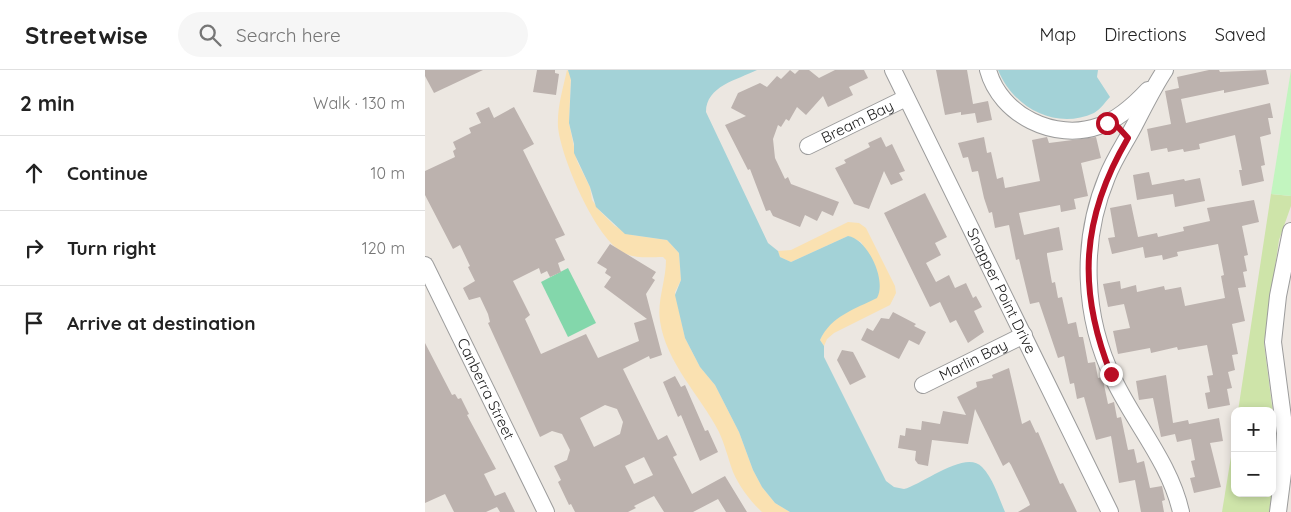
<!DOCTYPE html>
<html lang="en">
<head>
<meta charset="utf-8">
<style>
	:root { --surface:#fff; --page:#f6f6f6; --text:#222; --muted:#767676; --line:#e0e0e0 }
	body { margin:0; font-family:Quicksand,sans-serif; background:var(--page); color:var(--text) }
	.controls { position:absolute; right:15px; bottom:15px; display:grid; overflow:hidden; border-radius:10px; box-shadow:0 2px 8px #0003 }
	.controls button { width:45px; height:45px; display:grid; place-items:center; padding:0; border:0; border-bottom:1px solid var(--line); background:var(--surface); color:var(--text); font:25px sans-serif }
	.stop { position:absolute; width:15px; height:15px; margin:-11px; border:4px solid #b90d24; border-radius:50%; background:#fff }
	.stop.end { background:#b90d24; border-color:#fff; box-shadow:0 1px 5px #0008 }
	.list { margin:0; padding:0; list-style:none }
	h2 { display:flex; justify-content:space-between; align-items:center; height:65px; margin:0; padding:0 20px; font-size:21px }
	h2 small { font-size:16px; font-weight:400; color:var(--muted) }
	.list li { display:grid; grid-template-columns:32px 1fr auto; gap:15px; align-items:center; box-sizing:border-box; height:75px; padding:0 20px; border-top:1px solid var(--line) }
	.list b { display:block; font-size:19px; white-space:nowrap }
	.list em { font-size:16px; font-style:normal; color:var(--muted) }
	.icon { flex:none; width:28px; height:28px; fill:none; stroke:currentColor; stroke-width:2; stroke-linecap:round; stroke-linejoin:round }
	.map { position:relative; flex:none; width:866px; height:442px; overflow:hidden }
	header { display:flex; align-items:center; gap:30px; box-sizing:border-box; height:70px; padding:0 25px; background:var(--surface); border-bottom:1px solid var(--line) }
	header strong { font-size:24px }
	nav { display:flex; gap:28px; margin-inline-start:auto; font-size:18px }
	.search { width:350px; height:45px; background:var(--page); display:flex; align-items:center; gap:12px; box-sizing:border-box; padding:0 18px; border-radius:28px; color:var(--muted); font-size:19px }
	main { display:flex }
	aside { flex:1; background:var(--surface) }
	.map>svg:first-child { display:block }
</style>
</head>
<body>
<header>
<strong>Streetwise</strong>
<div class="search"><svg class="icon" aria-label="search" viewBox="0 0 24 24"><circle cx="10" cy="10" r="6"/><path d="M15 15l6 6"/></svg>Search here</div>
<nav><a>Map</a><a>Directions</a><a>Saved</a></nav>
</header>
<main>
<aside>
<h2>2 min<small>Walk · 130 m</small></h2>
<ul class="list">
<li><svg class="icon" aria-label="ahead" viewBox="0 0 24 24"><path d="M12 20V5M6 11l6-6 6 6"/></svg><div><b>Continue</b></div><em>10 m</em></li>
<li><svg class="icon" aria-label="right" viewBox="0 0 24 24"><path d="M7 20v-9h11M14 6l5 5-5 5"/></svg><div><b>Turn right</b></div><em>120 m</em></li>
<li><svg class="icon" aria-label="arrive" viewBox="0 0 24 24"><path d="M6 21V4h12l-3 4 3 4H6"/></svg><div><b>Arrive at destination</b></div></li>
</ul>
</aside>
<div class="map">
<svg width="866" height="442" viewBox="0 0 866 442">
	<rect width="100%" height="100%" fill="#ece7e1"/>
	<g fill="#cee4a9">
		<path d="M 846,124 L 866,126 L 866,136 L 854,170 L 839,273 L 850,359 L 851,391 L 847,423 L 847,341 L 813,341 Z"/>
		<path d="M 810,362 L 810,423 L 847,423 L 844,442 L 797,442 Z"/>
	</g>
	<g fill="#fae1b1">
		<path d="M 142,0 L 146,3 L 144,53 L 152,91 L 165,117 L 167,130 L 175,141 L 190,156 L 207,165 L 242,170 L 254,183 L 256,210 L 250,222 L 260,268 L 275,297 L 290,315 L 314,362 L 328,400 L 337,417 L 350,433 L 365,442 L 337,442 C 326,432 314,416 308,402 C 303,388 300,375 294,362 C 275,325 241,293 235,251 C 232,230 241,211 241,190 L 238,187 C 226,187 211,189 199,183 C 171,170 136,88 133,57 C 132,37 138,19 142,0 Z"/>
		<path d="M 423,152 L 434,153 L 441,158 L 470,216 L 471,223 L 465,235 L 409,263 L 402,269 L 399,276 L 395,270 L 401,258 L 449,195 L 436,172 L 423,166 L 366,192 L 355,187 L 353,181 L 366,180 Z"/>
	</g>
	<path fill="#c2f5bf" d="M 866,0 L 866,126 L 846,124 Z"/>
	<path fill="#83d7ab" d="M 143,198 L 171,253 L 143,267 L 116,212 Z"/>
	<g fill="#a3d2d7">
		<path d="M 143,0 L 332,0 C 312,10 281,16 281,42 L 343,173 L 353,181 L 355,187 L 366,192 L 423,166 C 443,169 462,211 452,228 C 430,239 406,246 395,270 L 399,276 L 399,287 L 461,411 L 469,417 L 479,419 C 498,414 541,379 557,397 C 568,408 574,428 580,442 L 365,442 L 350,433 L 337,417 L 328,400 L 314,362 L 290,315 L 275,297 L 260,268 L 250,225 L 256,210 L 254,183 L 242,170 L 200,164 L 171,137 L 165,117 L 149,83 L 149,74 L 144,53 L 146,10 Z"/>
		<path d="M 573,0 L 673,0 L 672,7 L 685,27 C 680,32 676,39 669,43 C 630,61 588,37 573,0 Z"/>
	</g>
	<g fill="#bcb2ae" fill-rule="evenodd">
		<path d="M 0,0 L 58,0 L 9,23 L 0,6 Z"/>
		<path d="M 112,0 L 130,0 L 130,3 L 134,4 L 131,25 L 108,22 Z"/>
		<path d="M 365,0 L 370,4 L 374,0 L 384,0 L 394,8 L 410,0 L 439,0 L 443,8 L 424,17 L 428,25 L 403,37 L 398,26 L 381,45 L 372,37 L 364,51 L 361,49 L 356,57 L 353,55 L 348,69 L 350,88 L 360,109 L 363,107 L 366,114 L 414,132 L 408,146 L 397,141 L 392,151 L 380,145 L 375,157 L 348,146 L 345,140 L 341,141 L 325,99 L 323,100 L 300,55 L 321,46 L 306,38 L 313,23 L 335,13 L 342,17 L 352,6 L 356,9 Z"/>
		<path d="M 511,0 L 542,0 L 548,34 L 563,31 L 567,50 L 552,53 L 550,43 L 536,45 L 536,42 L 520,45 Z"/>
		<path d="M 784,0 L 794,0 L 795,2 L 841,0 L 844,14 L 799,23 L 799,20 L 756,29 L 761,53 L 845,33 L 848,48 L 843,48 L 846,64 L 835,67 L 840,95 L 836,96 L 839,111 L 817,116 L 814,100 L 817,100 L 810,65 L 774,74 L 775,79 L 759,82 L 758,79 L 743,82 L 742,78 L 726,81 L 722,59 L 746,54 L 740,21 L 754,18 L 752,7 Z"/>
		<path d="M 64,37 L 69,48 L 89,37 L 109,74 L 98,80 L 140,165 L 130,169 L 140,190 L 133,193 L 136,202 L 125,207 L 122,201 L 116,204 L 114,198 L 88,211 L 105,245 L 100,249 L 116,284 L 161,264 L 173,288 L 214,271 L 209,253 L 222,249 L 179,217 L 186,207 L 180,203 L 182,199 L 172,193 L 185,174 L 231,202 L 227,208 L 230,210 L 221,224 L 237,285 L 225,289 L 224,286 L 198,299 L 233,370 L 242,365 L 252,385 L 248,387 L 267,424 L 300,406 L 322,442 L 301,442 L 293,429 L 268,442 L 239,442 L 229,426 L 209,436 L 211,438 L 203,442 L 150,442 L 146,434 L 144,435 L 133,412 L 136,410 L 129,396 L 142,390 L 145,380 L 137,364 L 127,361 L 115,367 L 63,253 L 65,252 L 63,244 L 55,227 L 44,230 L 38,218 L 50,211 L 43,197 L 45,196 L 35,175 L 28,179 L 0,125 L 0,101 L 30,87 L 28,81 L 31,79 L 28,72 L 46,63 L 44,58 L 56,53 L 51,43 ZM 180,335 L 192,339 L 198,352 L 195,364 L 169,377 L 155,348 ZM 219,387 L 228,405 L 209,414 L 200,396 Z"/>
		<path d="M 456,67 L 461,77 L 467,74 L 480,101 L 474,103 L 478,110 L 466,115 L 459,101 L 444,139 L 429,134 L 410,98 L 421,93 L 419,90 L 445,77 L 443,73 Z"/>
		<path d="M 559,67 L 562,83 L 566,82 L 572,109 L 578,107 L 580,118 L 615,111 L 607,70 L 622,67 L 624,73 L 671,67 L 676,88 L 656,93 L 663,126 L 649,129 L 651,139 L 636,142 L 635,135 L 594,143 L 599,165 L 634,157 L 638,180 L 622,183 L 622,185 L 627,213 L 630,212 L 633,228 L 637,227 L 643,254 L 651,252 L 654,267 L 658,267 L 663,293 L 670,292 L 673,308 L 677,307 L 678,310 L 683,334 L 689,332 L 692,348 L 696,347 L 703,380 L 709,379 L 712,393 L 719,391 L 725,418 L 737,416 L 740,430 L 737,431 L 739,442 L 716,442 L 710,410 L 694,413 L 686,366 L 671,370 L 659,327 L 652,329 L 649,313 L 645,314 L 639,286 L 633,288 L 614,232 L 605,234 L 594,189 L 591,190 L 584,155 L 570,158 L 567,142 L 564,143 L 559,128 L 553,101 L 547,102 L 543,87 L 538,88 L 533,73 Z"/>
		<path d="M 724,102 L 727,115 L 759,109 L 760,111 L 775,108 L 780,131 L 750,137 L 748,124 L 712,130 L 708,105 Z"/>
		<path d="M 500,123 L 522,167 L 510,173 L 516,185 L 501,193 L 511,212 L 524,205 L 530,218 L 541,213 L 548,228 L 551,226 L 557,237 L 549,241 L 559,262 L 543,273 L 531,250 L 525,253 L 515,232 L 505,237 L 459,143 Z"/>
		<path d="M 829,130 L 834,152 L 817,156 L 823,185 L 819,186 L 822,201 L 818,202 L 821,217 L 813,218 L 820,251 L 807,254 L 813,284 L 807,285 L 810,300 L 803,302 L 807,318 L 802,319 L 805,335 L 783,339 L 780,323 L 785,322 L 782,306 L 788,305 L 782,275 L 753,280 L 752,277 L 726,283 L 725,278 L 693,284 L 688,261 L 705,258 L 699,234 L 683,237 L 678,214 L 695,211 L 696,219 L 711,215 L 712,222 L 739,216 L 740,220 L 756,217 L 760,236 L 800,228 L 796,206 L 799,205 L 793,174 L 752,182 L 753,186 L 738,190 L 737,185 L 720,188 L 718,177 L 687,184 L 683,168 L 690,167 L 685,138 L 706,134 L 713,167 L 732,163 L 733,167 L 759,161 L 758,157 L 785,151 L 782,138 Z"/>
		<path d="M 468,242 L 491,254 L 489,256 L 501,262 L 494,275 L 484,270 L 474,289 L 436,270 L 442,258 L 448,261 L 456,248 L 464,249 Z"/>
		<path d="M 0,273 L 27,325 L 30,324 L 33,329 L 36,328 L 44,344 L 42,345 L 71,399 L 59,404 L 70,426 L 80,422 L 90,442 L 75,442 L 72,437 L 61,442 L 29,442 L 20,424 L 0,433 Z"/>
		<path d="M 417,280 L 428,282 L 441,307 L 425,315 L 412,290 Z"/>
		<path d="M 584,298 L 597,354 L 605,350 L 611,363 L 613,362 L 635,414 L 638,413 L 652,442 L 593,442 L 605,435 L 604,432 L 586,395 L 584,392 L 578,396 L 550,339 L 543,374 L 507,370 L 503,396 L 493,394 L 490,390 L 491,381 L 473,378 L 475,365 L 480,366 L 481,358 L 496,360 L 497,351 L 515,354 L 518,341 L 541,345 L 532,327 L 552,317 L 551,312 L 568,308 L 567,305 Z"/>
		<path d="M 741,305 L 748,353 L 763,350 L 764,354 L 794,348 L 798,371 L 785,373 L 796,417 L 769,423 L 765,408 L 770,407 L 766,391 L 770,390 L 766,369 L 752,372 L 750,364 L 736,367 L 728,328 L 714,330 L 711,311 Z"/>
		<path d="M 250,306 L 256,317 L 260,315 L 280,361 L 283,360 L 293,382 L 275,391 L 256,345 L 253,347 L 238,312 Z"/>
	</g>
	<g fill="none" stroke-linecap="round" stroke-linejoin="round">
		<defs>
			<g id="minor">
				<path id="s1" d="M 468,0 L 685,442"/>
				<path d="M 563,0 C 575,45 630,72 674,56 C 692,50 710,34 723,20"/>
				<path d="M 740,0 C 728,18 719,37 709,56 C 700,73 689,89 682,107 C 655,172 658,247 689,310 C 710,354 745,393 756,442"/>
				<path id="s2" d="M 383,76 L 481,28"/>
				<path id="s3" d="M 0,195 L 121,442"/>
				<path id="s4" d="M 498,315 L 599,265"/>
				<path d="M 853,442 L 858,403 L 860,363 L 848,272 L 853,226 L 866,161"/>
			</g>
		</defs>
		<use href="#minor" stroke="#9c9c9c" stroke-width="18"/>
		<use href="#minor" stroke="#fff" stroke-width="16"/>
	</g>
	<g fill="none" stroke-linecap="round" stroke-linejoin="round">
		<path stroke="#b90d24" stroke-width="6" d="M 682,53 L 693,57 L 703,68 C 656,148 652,219 686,304"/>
	</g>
	<g text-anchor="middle" stroke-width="4.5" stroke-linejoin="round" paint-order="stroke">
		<g font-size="15" fill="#1b1b1b" stroke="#fff">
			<text dy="5" stroke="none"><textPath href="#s2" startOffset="55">Bream Bay</textPath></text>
			<text dy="5" stroke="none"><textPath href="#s1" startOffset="246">Snapper Point Drive</textPath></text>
			<text dy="5" stroke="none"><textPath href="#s4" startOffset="56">Marlin Bay</textPath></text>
			<text dy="5" stroke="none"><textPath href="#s3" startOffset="138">Canberra Street</textPath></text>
		</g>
	</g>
</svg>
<div class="controls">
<button>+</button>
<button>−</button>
</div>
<div class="stop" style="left:682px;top:53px"></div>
<div class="stop end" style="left:686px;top:304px"></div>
</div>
</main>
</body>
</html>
